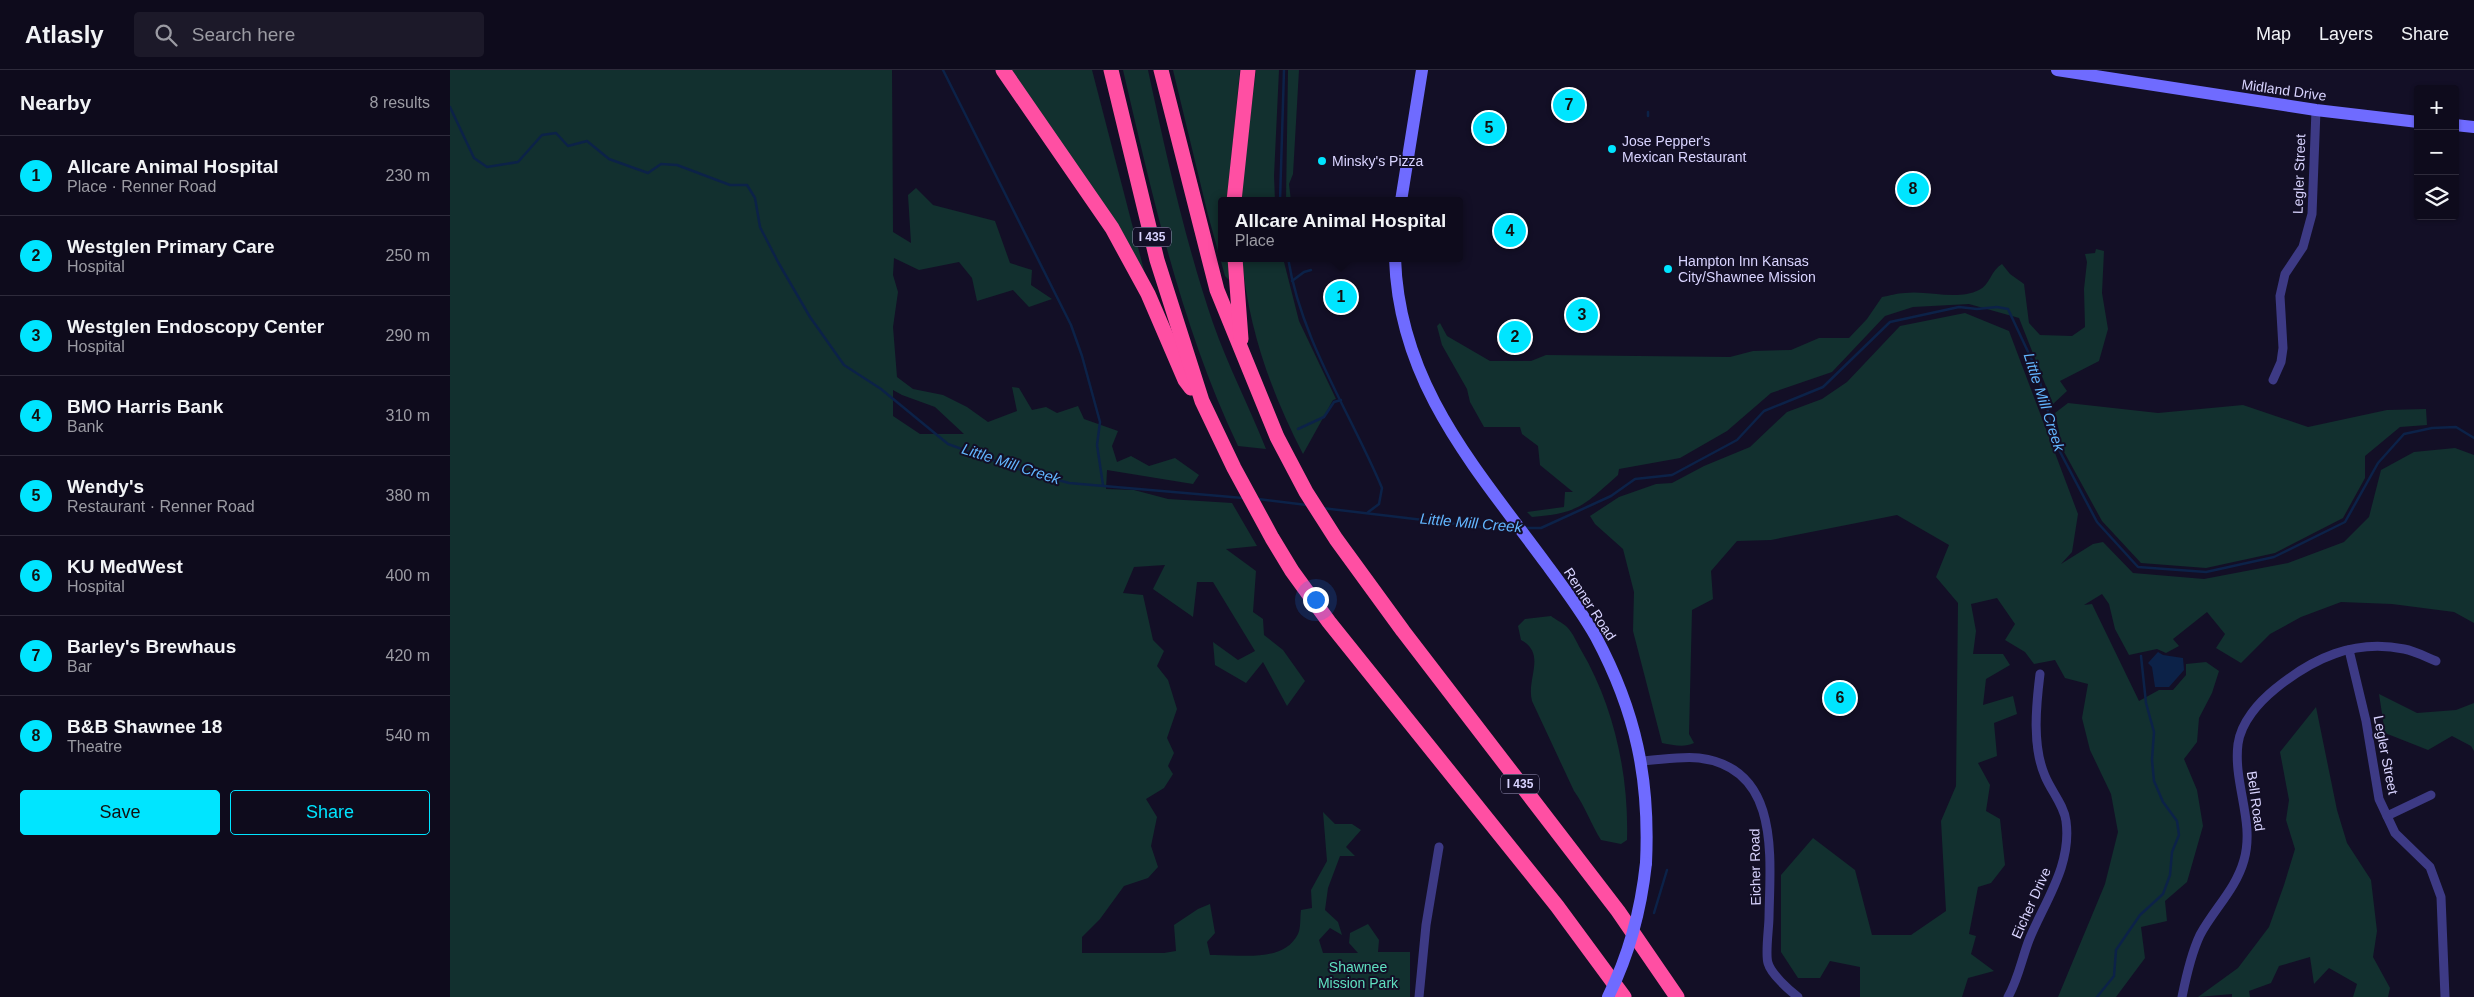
<!DOCTYPE html>
<html lang="en">
<head>
<meta charset="utf-8">
<style>
	:root { --surface:#0e0b1c; --page:#1c1929; --text:#f1f3f6; --muted:#9b9ba3; --line:#2e2b3b; --accent:#00e5ff }
	body { margin:0; font-family:Arial,sans-serif; background:var(--page); color:var(--text) }
	.controls { position:absolute; right:15px; top:15px; display:grid; overflow:hidden; border-radius:5px; box-shadow:0 1px 4px #0004 }
	.controls button { width:45px; height:45px; display:grid; place-items:center; padding:0; border:0; border-bottom:1px solid var(--line); background:var(--surface); color:var(--text); font:25px sans-serif }
	.you { position:absolute; left:865px; top:529px; width:18px; height:18px; margin:-12px; border:4px solid #fff; border-radius:50%; background:#1a73e8; box-shadow:0 0 0 8px #1a73e833 }
	.badge { display:grid; place-items:center; width:32px; height:32px; border-radius:50%; background:var(--accent); color:#111; font-size:16px; font-weight:700 }
	.pin { position:absolute; translate:-50% -50%; border:2px solid #fff; box-shadow:0 1px 5px #0006 }
	.popup { position:absolute; left:768px; top:127px; width:245px; height:65px; box-sizing:border-box; display:grid; place-content:center; border-radius:5px; background:var(--surface); filter:drop-shadow(0 1px 4px #0005); font-size:16px; white-space:nowrap; color:var(--muted) }
	.popup b { font-size:19px; color:var(--text) }
	.popup::after { content:''; position:absolute; left:50%; top:100%; margin-left:-10px; border:10px solid transparent; border-top-color:var(--surface) }
	.list { margin:0; padding:0; list-style:none }
	h2 { display:flex; justify-content:space-between; align-items:center; height:65px; margin:0; padding:0 20px; font-size:21px }
	h2 small { font-size:16px; font-weight:400; color:var(--muted) }
	.list li { display:grid; grid-template-columns:32px 1fr auto; gap:15px; align-items:center; box-sizing:border-box; height:80px; padding:0 20px; border-top:1px solid var(--line) }
	.list b { display:block; font-size:19px; white-space:nowrap }
	.list p { margin:0; font-size:16px; white-space:nowrap; color:var(--muted) }
	.list em { font-size:16px; font-style:normal; color:var(--muted) }
	.actions { display:flex; gap:10px; padding:15px 20px }
	.actions a { flex:1; padding:11px 0; border:1px solid var(--accent); border-radius:5px; text-align:center; font-size:18px; color:var(--accent) }
	.actions .main { background:var(--accent); color:#111 }
	.icon { flex:none; width:28px; height:28px; fill:none; stroke:currentColor; stroke-width:2; stroke-linecap:round; stroke-linejoin:round }
	.map { position:relative; flex:none; width:2024px; height:927px; overflow:hidden }
	header { display:flex; align-items:center; gap:30px; box-sizing:border-box; height:70px; padding:0 25px; background:var(--surface); border-bottom:1px solid var(--line) }
	header strong { font-size:24px }
	nav { display:flex; gap:28px; margin-inline-start:auto; font-size:18px }
	.search { width:350px; height:45px; background:var(--page); display:flex; align-items:center; gap:12px; box-sizing:border-box; padding:0 18px; border-radius:5px; color:var(--muted); font-size:19px }
	main { display:flex }
	aside { flex:1; background:var(--surface) }
	.map>svg:first-child { display:block }
</style>
</head>
<body>
<header>
<strong>Atlasly</strong>
<div class="search"><svg class="icon" aria-label="search" viewBox="0 0 24 24"><circle cx="10" cy="10" r="6"/><path d="M15 15l6 6"/></svg>Search here</div>
<nav><a>Map</a><a>Layers</a><a>Share</a></nav>
</header>
<main>
<aside>
<h2>Nearby<small>8 results</small></h2>
<ul class="list">
<li><span class="badge">1</span><div><b>Allcare Animal Hospital</b><p>Place · Renner Road</p></div><em>230 m</em></li>
<li><span class="badge">2</span><div><b>Westglen Primary Care</b><p>Hospital</p></div><em>250 m</em></li>
<li><span class="badge">3</span><div><b>Westglen Endoscopy Center</b><p>Hospital</p></div><em>290 m</em></li>
<li><span class="badge">4</span><div><b>BMO Harris Bank</b><p>Bank</p></div><em>310 m</em></li>
<li><span class="badge">5</span><div><b>Wendy's</b><p>Restaurant · Renner Road</p></div><em>380 m</em></li>
<li><span class="badge">6</span><div><b>KU MedWest</b><p>Hospital</p></div><em>400 m</em></li>
<li><span class="badge">7</span><div><b>Barley's Brewhaus</b><p>Bar</p></div><em>420 m</em></li>
<li><span class="badge">8</span><div><b>B&amp;B Shawnee 18</b><p>Theatre</p></div><em>540 m</em></li>
</ul>
<div class="actions"><a class="main">Save</a><a>Share</a></div>
</aside>
<div class="map">
<svg width="2024" height="927" viewBox="0 0 2024 927">
	<rect width="100%" height="100%" fill="#130f26"/>
	<g fill="#12302f" fill-rule="evenodd">
		<path d="M 0,0 L 442,0 L 443,162 L 461,173 L 458,125 L 466,118 L 483,135 L 545,151 L 560,193 L 582,200 L 581,215 L 602,229 L 579,237 L 563,220 L 527,231 L 522,208 L 509,192 L 469,200 L 444,188 L 443,205 L 448,222 L 443,257 L 447,307 L 463,319 L 493,325 L 517,337 L 538,352 L 567,341 L 562,317 L 569,318 L 582,340 L 596,337 L 607,343 L 628,336 L 634,349 L 668,361 L 662,376 L 667,392 L 681,386 L 699,396 L 725,388 L 749,405 L 743,414 L 657,400 L 656,419 L 684,420 L 718,429 L 782,433 L 807,476 L 776,479 L 806,501 L 803,542 L 813,549 L 814,565 L 833,580 L 855,611 L 837,636 L 813,592 L 796,613 L 765,595 L 763,572 L 788,590 L 805,581 L 763,512 L 747,512 L 743,547 L 703,519 L 715,495 L 684,497 L 673,523 L 693,525 L 703,570 L 714,581 L 707,596 L 718,610 L 727,639 L 717,668 L 724,683 L 718,696 L 723,704 L 714,718 L 696,729 L 707,747 L 701,776 L 708,797 L 698,808 L 674,816 L 650,849 L 632,867 L 632,883 L 714,883 L 726,881 L 724,855 L 748,839 L 760,834 L 765,863 L 757,872 L 760,885 C 788,884 833,894 848,864 C 851,858 850,847 851,840 L 862,838 L 861,820 L 877,791 L 873,742 L 885,754 L 902,754 L 911,760 L 896,777 L 905,786 L 890,786 L 878,818 L 875,840 L 888,852 L 892,865 L 880,858 L 869,870 L 873,883 L 908,883 L 899,873 L 900,863 L 918,854 L 929,870 L 928,882 L 960,882 L 960,927 L 0,927 ZM 443,320 L 452,325 L 485,337 L 514,364 L 470,364 L 443,346 Z"/>
		<path d="M 560,0 L 642,0 L 696,208 Z"/>
		<path d="M 673,0 L 698,0 C 716,84 735,171 763,253 C 778,296 799,336 816,379 L 788,376 C 731,256 703,128 673,0 Z"/>
		<path d="M 723,0 L 790,0 L 777,131 L 772,131 L 772,188 L 778,188 L 779,210 L 775,206 L 758,145 Z"/>
		<path d="M 806,0 L 829,0 L 824,106 L 825,131 L 790,131 Z"/>
		<path d="M 838,0 L 849,0 L 843,104 L 839,114 L 841,131 L 836,131 Z"/>
		<path d="M 1646,179 L 1654,181 L 1652,223 L 1658,259 L 1649,291 L 1610,311 L 1617,321 L 1603,334 L 1569,248 L 1519,234 L 1463,237 L 1435,246 L 1382,302 L 1321,323 L 1277,361 L 1230,388 L 1169,399 L 1168,405 C 1134,435 1130,443 1082,447 L 1077,442 L 1114,437 L 1115,422 L 1123,422 L 1090,395 L 1088,376 L 1072,364 L 1070,357 L 1034,357 L 1020,332 L 1017,319 L 992,275 L 987,256 L 990,253 L 997,266 L 1040,291 L 1081,291 L 1096,285 L 1280,287 L 1303,281 L 1341,280 L 1369,268 L 1399,268 L 1417,249 L 1432,227 C 1439,226 1447,223 1455,223 C 1478,220 1507,231 1529,220 C 1540,215 1541,200 1552,194 L 1560,204 L 1574,214 L 1579,253 L 1590,265 L 1622,266 L 1635,257 L 1634,219 L 1637,192 L 1635,184 L 1645,183 Z"/>
		<path d="M 792,188 L 833,188 L 849,251 L 886,329 L 883,330 L 853,384 C 821,322 798,258 792,188 Z"/>
		<path d="M 1515,243 L 1559,261 L 1628,444 L 1622,482 L 1611,494 L 1643,474 L 1653,472 L 1683,503 L 1754,509 L 1838,493 L 1894,472 L 1919,447 L 1931,400 L 1964,382 L 2005,378 L 2024,385 L 2024,553 L 2004,542 L 1942,534 L 1891,532 L 1851,547 L 1820,564 L 1791,593 L 1766,578 L 1775,564 L 1757,542 L 1723,569 L 1729,576 L 1716,583 L 1707,579 L 1679,585 L 1665,559 L 1659,534 L 1652,524 L 1634,535 L 1642,534 L 1689,631 L 1709,620 L 1723,620 L 1736,605 L 1736,594 L 1756,592 L 1769,601 L 1762,623 L 1749,648 L 1747,672 L 1734,689 L 1747,720 L 1753,756 L 1737,812 L 1715,831 L 1717,851 L 1691,857 L 1695,888 L 1666,927 L 1608,927 L 1655,814 L 1668,762 L 1661,724 L 1640,680 L 1632,648 L 1638,614 L 1615,608 L 1605,590 L 1584,594 L 1575,582 L 1555,570 L 1565,554 L 1547,528 L 1521,534 L 1526,561 L 1523,584 L 1553,584 L 1560,595 L 1536,609 L 1533,635 L 1563,626 L 1567,644 L 1544,653 L 1547,686 L 1528,693 L 1540,715 L 1536,741 L 1550,749 L 1555,795 L 1541,813 L 1528,817 L 1519,864 L 1526,866 L 1521,884 L 1544,901 L 1518,908 L 1512,927 L 1410,927 L 1410,897 L 1380,891 L 1370,908 L 1348,908 L 1331,882 L 1331,805 L 1363,768 L 1405,800 L 1422,865 L 1461,865 L 1496,841 L 1491,751 L 1506,716 L 1508,533 L 1486,507 L 1499,475 L 1447,445 L 1321,470 L 1287,471 L 1261,501 L 1263,529 L 1242,540 L 1239,664 L 1244,673 C 1234,678 1223,675 1212,673 L 1183,561 L 1184,522 L 1173,479 L 1145,454 L 1140,446 L 1169,427 L 1206,414 L 1222,413 L 1254,396 L 1300,377 L 1337,342 L 1372,329 L 1397,312 L 1450,256 Z"/>
		<path d="M 1618,333 L 1708,343 L 1793,335 L 1858,357 L 1937,340 L 1976,339 L 1977,355 L 1950,357 L 1915,386 L 1915,408 L 1893,448 L 1825,483 L 1756,498 L 1691,493 L 1652,451 L 1613,380 L 1605,343 Z"/>
		<path d="M 1101,546 C 1106,550 1113,553 1117,557 C 1123,563 1127,573 1131,580 C 1164,636 1179,705 1177,770 L 1171,774 L 1151,770 C 1141,754 1135,736 1124,721 L 1082,631 C 1076,609 1097,584 1071,570 L 1068,556 L 1075,549 Z"/>
		<path d="M 1929,624 L 1967,643 L 2006,640 L 2024,633 L 2024,681 L 2021,676 L 2002,666 L 1978,680 L 1935,663 Z"/>
		<path d="M 1866,637 L 1887,740 L 1897,773 L 1921,810 L 1927,861 L 1923,887 L 1940,918 L 1938,927 L 1903,927 L 1907,914 L 1879,898 L 1864,914 L 1860,887 L 1829,896 L 1821,913 L 1799,921 L 1800,927 L 1782,927 L 1782,924 L 1748,927 L 1788,898 L 1819,857 L 1834,815 L 1845,779 L 1836,750 L 1839,730 L 1830,682 Z"/>
	</g>
	<path fill="#0c2248" d="M 1708,582 L 1713,585 L 1733,588 L 1734,600 L 1719,617 L 1705,617 L 1702,597 L 1698,593 Z"/>
	<g fill="none" stroke-linecap="round" stroke-linejoin="round">
		<g stroke="#0c2248" stroke-width="2.5">
			<path d="M 493,0 L 621,255 L 632,286 L 650,352 L 647,375 L 653,415"/>
			<path d="M 0,37 L 24,88 L 37,97 L 68,92 L 92,65 L 106,63 L 118,76 L 137,71 L 159,89 L 198,103 L 211,94 L 227,95 L 280,115 L 297,115 L 305,128 L 310,157 L 328,192 L 360,247 L 394,295 L 431,319 L 498,374 L 564,398 L 619,413 L 793,428"/>
			<path d="M 1198,46 L 1198,42"/>
			<path d="M 830,131 L 834,0"/>
			<path d="M 838,188 C 851,270 900,342 932,418 L 929,434 L 917,443"/>
			<path d="M 842,211 L 854,202 L 861,200"/>
			<path d="M 848,359 L 874,347 L 884,332 L 891,330"/>
			<path d="M 808,429 L 857,435"/>
			<path d="M 872,438 L 1041,458 L 1063,458"/>
			<path d="M 1076,458 L 1091,458 L 1161,426 L 1185,409 L 1222,405 L 1287,370 L 1314,341 L 1373,317 L 1440,252 L 1509,237 L 1527,239 L 1547,237 L 1558,239 L 1587,301 L 1608,378 L 1647,452 L 1688,497 L 1756,502 L 1824,487 L 1895,452 L 1928,393 L 1954,364 L 1982,358 L 2006,357 L 2024,368"/>
			<path d="M 1204,843 L 1217,800"/>
			<path d="M 1647,927 L 1664,906 L 1666,880 L 1690,845 L 1713,824 L 1720,805 L 1722,782 L 1729,765 L 1727,751 L 1713,732 L 1704,711 L 1702,690 L 1704,662 L 1696,633 L 1691,586"/>
		</g>
		<g stroke="#3d3a85" stroke-width="9">
			<path d="M 1823,310 L 1831,292 L 1833,278 L 1830,226 L 1835,204 L 1853,177 L 1862,144 L 1866,40"/>
			<path d="M 1899,580 L 1916,651 L 1929,729 L 1945,763 L 1980,797 L 1991,827 L 1995,927"/>
			<path d="M 1192,691 C 1211,690 1231,686 1249,688 C 1331,698 1320,788 1319,847 C 1319,858 1315,884 1318,893 C 1321,904 1339,920 1348,927"/>
			<path d="M 1937,746 L 1981,725"/>
			<path d="M 969,927 L 976,855 L 989,777"/>
			<path d="M 1558,927 C 1568,910 1572,888 1579,870 C 1595,831 1622,795 1616,751 C 1614,735 1601,721 1595,706 C 1582,676 1586,636 1590,604"/>
			<path d="M 1732,927 C 1736,907 1741,884 1750,865 C 1764,839 1786,819 1794,790 C 1805,752 1783,713 1788,674 C 1791,652 1809,632 1825,619 C 1863,588 1904,569 1954,579 C 1965,581 1976,587 1986,591"/>
		</g>
		<g stroke="#6f6bff" stroke-width="12">
			<path d="M 1607,0 L 1866,40 L 1968,52"/>
			<path d="M 2005,55 L 2024,57"/>
			<path d="M 951,131 L 972,0"/>
			<path d="M 945,188 C 949,315 1026,398 1097,495 C 1114,518 1132,542 1146,567 C 1186,642 1200,709 1196,793"/>
		</g>
		<g stroke="#ff4fa3" stroke-width="15">
			<path d="M 553,0 L 662,158 L 698,224 L 735,310 L 741,318"/>
			<path d="M 661,0 L 707,190 L 752,331 L 784,398 L 822,468 L 842,501 L 879,552 L 1107,836 L 1174,927"/>
			<path d="M 711,0 L 767,220 L 827,367 L 856,422 L 886,469 L 953,561 L 1168,841 L 1227,927"/>
			<path d="M 784,131 L 798,0"/>
			<path d="M 785,188 L 791,269"/>
		</g>
		<path stroke="#6f6bff" stroke-width="12" d="M 1158,927 C 1179,885 1191,840 1196,793"/>
	</g>
	<g fill="#00e5ff" stroke="#130f26" stroke-width="2">
		<circle cx="1162" cy="79" r="5"/>
		<circle cx="872" cy="91" r="5"/>
		<circle cx="1218" cy="199" r="5"/>
	</g>
	<g text-anchor="middle" stroke-width="4" stroke-linejoin="round" paint-order="stroke">
		<g fill="#130f26" stroke="#9e99be" stroke-width="1">
			<rect x="683" y="157.5" width="38" height="19" rx="4"/>
			<rect x="1051" y="704.5" width="38" height="19" rx="4"/>
		</g>
		<g font-size="12" font-weight="bold" fill="#d9d4ff">
			<text x="702" y="171">I 435</text>
			<text x="1070" y="718">I 435</text>
		</g>
		<g font-size="14" fill="#d9d4ff" stroke="#130f26">
			<text transform="translate(1834 20) rotate(8)" y="5">Midland Drive</text>
			<text transform="translate(1849 104) rotate(-88)" y="5">Legler Street</text>
			<text transform="translate(1140 534) rotate(57)" y="5">Renner Road</text>
			<text transform="translate(1936 685) rotate(79)" y="5">Legler Street</text>
			<text transform="translate(1806 731) rotate(82)" y="5">Bell Road</text>
			<text transform="translate(1305 797) rotate(-91)" y="5">Eicher Road</text>
			<text transform="translate(1581 833) rotate(-66)" y="5">Eicher Drive</text>
		</g>
		<g font-size="14" fill="#d9d4ff" stroke="#130f26" text-anchor="start">
			<text x="1172" y="76">Jose Pepper's<tspan x="1172" dy="16">Mexican Restaurant</tspan></text>
			<text x="882" y="96">Minsky's Pizza</text>
			<text x="1228" y="196">Hampton Inn Kansas<tspan x="1228" dy="16">City/Shawnee Mission</tspan></text>
		</g>
		<g font-size="14" fill="#5fe0c0" stroke="#130f26">
			<text x="908" y="902">Shawnee<tspan x="908" dy="16">Mission Park</tspan></text>
		</g>
		<g font-size="15" font-style="italic" fill="#62b6ff" stroke="#130f26">
			<text transform="translate(1594 332) rotate(72)" y="5">Little Mill Creek</text>
			<text transform="translate(561 394) rotate(18)" y="5">Little Mill Creek</text>
			<text transform="translate(1021 453) rotate(5)" y="5">Little Mill Creek</text>
		</g>
	</g>
</svg>
<div class="controls">
<button>+</button>
<button>−</button>
<button><svg class="icon" aria-label="layers" viewBox="0 0 24 24"><path d="M12 4l9 5-9 5-9-5zM3 14l9 5 9-5"/></svg></button>
</div>
<div class="you"></div>
<div class="pin badge" style="left:891px;top:227px">1</div>
<div class="popup"><b>Allcare Animal Hospital</b>Place</div>
<div class="pin badge" style="left:1065px;top:267px">2</div>
<div class="pin badge" style="left:1132px;top:245px">3</div>
<div class="pin badge" style="left:1060px;top:161px">4</div>
<div class="pin badge" style="left:1039px;top:58px">5</div>
<div class="pin badge" style="left:1390px;top:628px">6</div>
<div class="pin badge" style="left:1119px;top:35px">7</div>
<div class="pin badge" style="left:1463px;top:119px">8</div>
</div>
</main>
</body>
</html>
